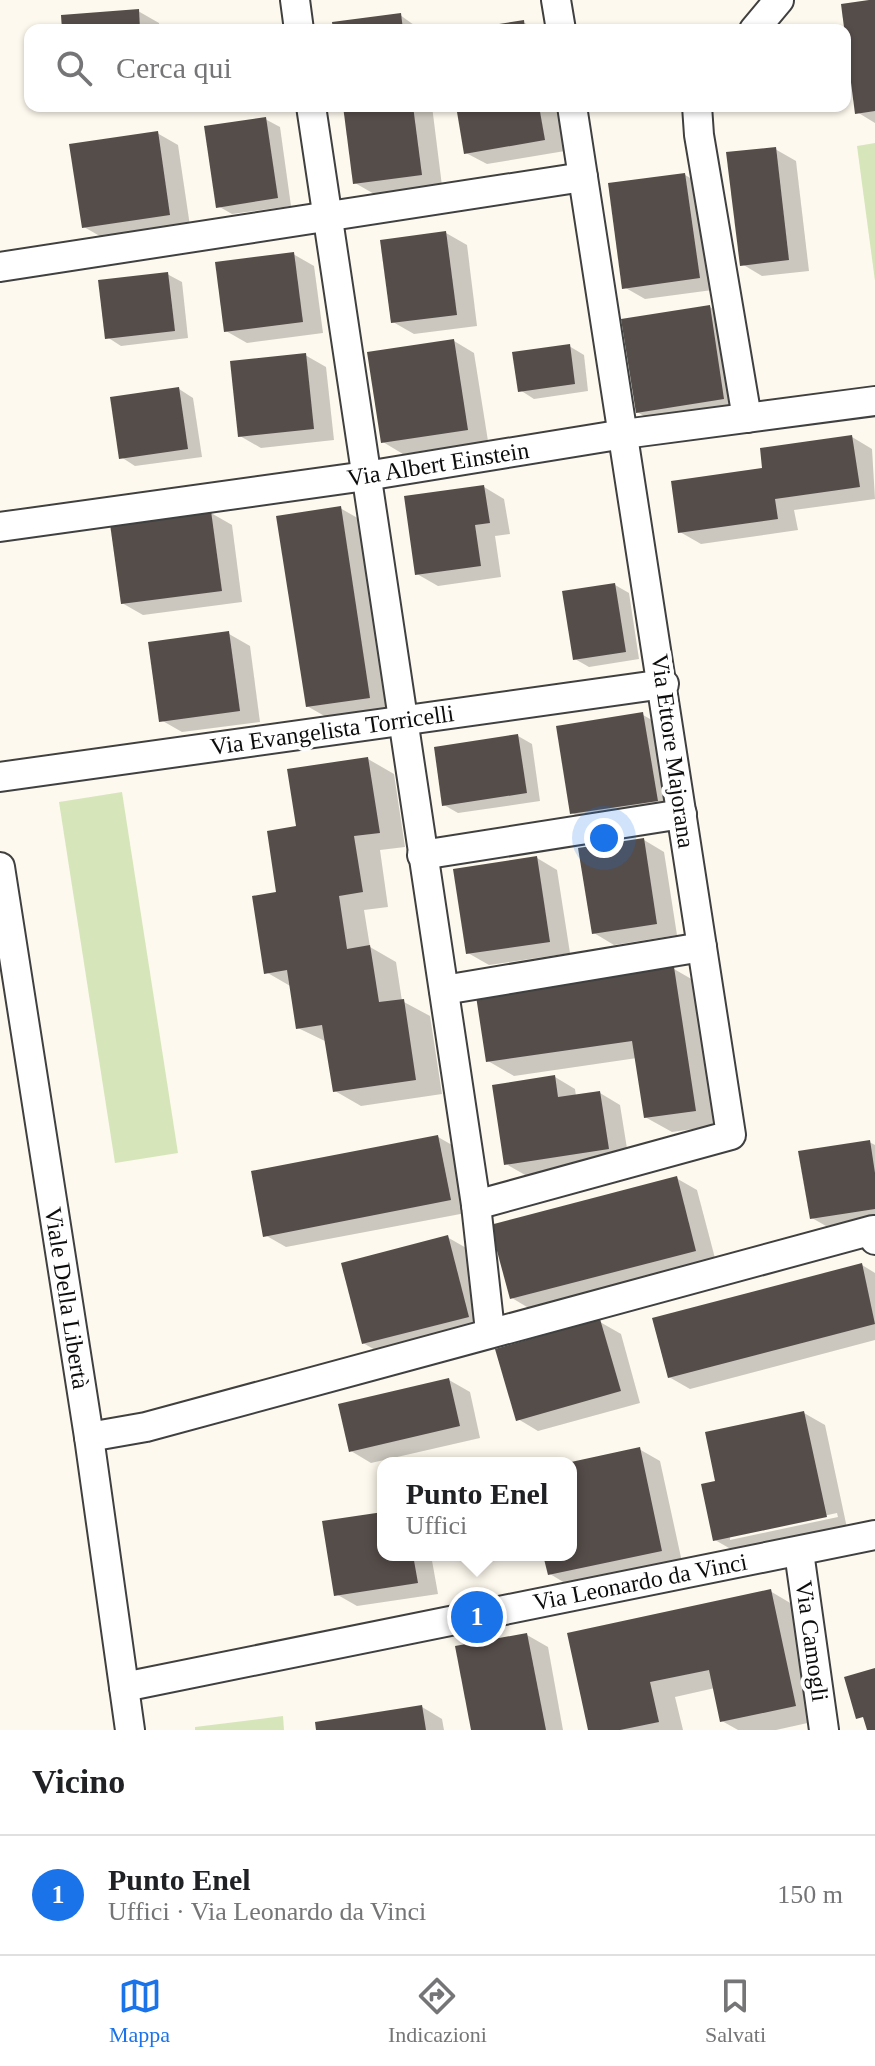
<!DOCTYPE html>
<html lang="it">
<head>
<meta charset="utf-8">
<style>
	:root { --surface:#fff; --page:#f6f6f6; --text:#202124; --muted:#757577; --line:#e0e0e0; --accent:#1a73e8 }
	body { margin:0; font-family:Georgia,serif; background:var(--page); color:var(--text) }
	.you { position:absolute; left:604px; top:838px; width:28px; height:28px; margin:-20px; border:6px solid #fff; border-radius:50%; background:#1a73e8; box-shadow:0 0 0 12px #1a73e833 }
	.badge { display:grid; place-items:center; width:52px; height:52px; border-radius:50%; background:var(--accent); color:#fff; font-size:26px; font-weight:700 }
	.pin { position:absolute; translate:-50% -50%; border:4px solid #fff; box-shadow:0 2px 8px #0006 }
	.popup { position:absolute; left:377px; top:1457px; width:200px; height:104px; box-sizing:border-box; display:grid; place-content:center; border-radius:16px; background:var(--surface); filter:drop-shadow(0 2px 6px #0005); font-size:26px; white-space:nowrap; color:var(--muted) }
	.popup b { font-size:30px; color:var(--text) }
	.popup::after { content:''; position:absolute; left:50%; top:100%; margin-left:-16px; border:16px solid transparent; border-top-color:var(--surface) }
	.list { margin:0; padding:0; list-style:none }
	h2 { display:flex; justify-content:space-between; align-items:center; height:104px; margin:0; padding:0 32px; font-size:34px }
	h2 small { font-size:26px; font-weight:400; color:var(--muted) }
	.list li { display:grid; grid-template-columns:52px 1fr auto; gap:24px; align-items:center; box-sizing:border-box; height:120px; padding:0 32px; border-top:2px solid var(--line) }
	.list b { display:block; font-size:30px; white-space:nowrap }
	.list p { margin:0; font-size:26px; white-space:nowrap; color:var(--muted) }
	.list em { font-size:26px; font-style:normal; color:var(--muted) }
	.icon { flex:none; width:44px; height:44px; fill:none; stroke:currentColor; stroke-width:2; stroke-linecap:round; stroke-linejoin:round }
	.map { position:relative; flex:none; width:875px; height:1730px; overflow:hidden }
	.search { position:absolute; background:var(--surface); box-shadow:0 2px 6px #0004; left:24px; right:24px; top:24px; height:88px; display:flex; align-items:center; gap:20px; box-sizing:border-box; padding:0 28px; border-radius:16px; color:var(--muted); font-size:30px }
	.sheet { height:224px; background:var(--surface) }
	nav { display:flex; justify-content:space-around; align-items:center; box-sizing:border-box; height:112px; border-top:2px solid var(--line); background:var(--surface); font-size:22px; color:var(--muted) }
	nav a { display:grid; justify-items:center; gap:4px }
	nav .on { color:var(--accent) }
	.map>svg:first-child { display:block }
</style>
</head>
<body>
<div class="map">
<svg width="875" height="1730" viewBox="0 0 875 1730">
	<rect width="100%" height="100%" fill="#fef9ee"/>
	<g fill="#d6e6ba">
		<path d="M 875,143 L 875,281 L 857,146 Z"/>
		<path d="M 122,792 L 178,1153 L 115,1163 L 59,802 Z"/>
		<path d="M 283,1716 L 284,1730 L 195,1730 L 195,1727 Z"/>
	</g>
	<g fill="#0003" fill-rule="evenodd">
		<path d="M 875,1 L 875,123 L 857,112 Z"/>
		<path d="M 138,11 L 159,23 L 160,30 L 64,30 Z"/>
		<path d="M 400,15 L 421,30 L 335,30 Z"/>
		<path d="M 523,22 L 537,30 L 477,30 Z"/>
		<path d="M 345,106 L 432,106 L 442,186 L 376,195 L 355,183 Z"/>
		<path d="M 458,106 L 557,106 L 565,151 L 487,164 L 466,153 Z"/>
		<path d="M 265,119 L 280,127 L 291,206 L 232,214 L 218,206 Z"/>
		<path d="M 157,133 L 178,145 L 190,226 L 105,239 L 84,227 Z"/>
		<path d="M 775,149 L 796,161 L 809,271 L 762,276 L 742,264 Z"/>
		<path d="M 685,175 L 706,187 L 720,289 L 645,299 L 624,287 Z"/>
		<path d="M 446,233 L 467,245 L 477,326 L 414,334 L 393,322 Z"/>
		<path d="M 293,254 L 314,266 L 323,333 L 247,343 L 226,331 Z"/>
		<path d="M 167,274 L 182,282 L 188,338 L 121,346 L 107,337 Z"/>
		<path d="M 710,307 L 731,319 L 744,410 L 658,424 L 637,412 Z"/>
		<path d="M 454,341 L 474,353 L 488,441 L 403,454 L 383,442 Z"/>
		<path d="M 569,346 L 584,355 L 588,391 L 534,399 L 520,390 Z"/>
		<path d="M 305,355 L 326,367 L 334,440 L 261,448 L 240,436 Z"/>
		<path d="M 179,389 L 193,398 L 202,457 L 135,466 L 121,457 Z"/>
		<path d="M 852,437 L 872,449 L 875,499 L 794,510 L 798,530 L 701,544 L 680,532 L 765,470 Z"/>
		<path d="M 484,487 L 504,499 L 510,534 L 495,536 L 501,577 L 438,586 L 417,574 Z"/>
		<path d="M 340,508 L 361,520 L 390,709 L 328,718 L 307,706 Z"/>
		<path d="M 211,513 L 232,525 L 242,602 L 143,615 L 122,603 Z"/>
		<path d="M 615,585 L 629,593 L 639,659 L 589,667 L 575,659 Z"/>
		<path d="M 229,634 L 250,646 L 260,722 L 182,732 L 161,720 Z"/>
		<path d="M 643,715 L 664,727 L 678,812 L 593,825 L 572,813 Z"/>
		<path d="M 518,736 L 532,744 L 540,801 L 458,813 L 444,805 Z"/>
		<path d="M 368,759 L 394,774 L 405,847 L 380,850 L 388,907 L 364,910 L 370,947 L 396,962 L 402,1001 L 430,1016 L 442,1094 L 361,1106 L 335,1091 L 327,1042 L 298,1028 L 292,987 L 266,972 L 279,894 L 299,828 Z"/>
		<path d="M 644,840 L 664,852 L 677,935 L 614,945 L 594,933 Z"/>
		<path d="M 537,858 L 557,870 L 570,953 L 489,965 L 468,953 Z"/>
		<path d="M 674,969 L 700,984 L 721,1125 L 672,1132 L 645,1117 L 637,1058 L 514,1076 L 488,1061 Z"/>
		<path d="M 555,1077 L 575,1089 L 576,1096 L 600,1093 L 620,1105 L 629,1161 L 527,1176 L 506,1164 Z"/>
		<path d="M 438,1137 L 459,1149 L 471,1212 L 286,1247 L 265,1235 Z"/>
		<path d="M 869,1142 L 875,1145 L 875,1218 L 826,1226 L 812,1218 Z"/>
		<path d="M 676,1178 L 697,1190 L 716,1262 L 532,1310 L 512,1298 Z"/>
		<path d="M 447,1237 L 468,1249 L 489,1328 L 384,1355 L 363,1343 Z"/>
		<path d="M 862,1265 L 875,1273 L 875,1340 L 690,1389 L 669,1377 Z"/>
		<path d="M 600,1322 L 621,1334 L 640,1403 L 538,1431 L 518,1419 Z"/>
		<path d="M 449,1380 L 470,1392 L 480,1438 L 371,1463 L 351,1451 Z"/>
		<path d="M 804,1413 L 825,1425 L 847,1528 L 736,1552 L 715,1540 L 717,1482 ZM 837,1513 L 838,1517 L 730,1540 L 730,1536 Z"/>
		<path d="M 639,1449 L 660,1461 L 682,1562 L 570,1586 L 550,1574 L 546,1555 L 571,1555 L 571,1464 Z"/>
		<path d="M 383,1514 L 383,1555 L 431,1555 L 438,1594 L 357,1606 L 336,1594 Z"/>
		<path d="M 770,1591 L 797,1607 L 821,1720 L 776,1730 L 738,1730 L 722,1721 L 715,1688 L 675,1697 L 683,1730 L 590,1730 L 570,1634 Z"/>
		<path d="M 527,1635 L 548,1647 L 563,1730 L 473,1730 Z"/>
		<path d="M 422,1707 L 442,1719 L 444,1730 L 318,1730 Z"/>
	</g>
	<g fill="#554d4a">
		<path d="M 869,0 L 875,0 L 875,111 L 855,114 L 841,4 Z"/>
		<path d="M 139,9 L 140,30 L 62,30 L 61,15 Z"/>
		<path d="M 401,13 L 403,30 L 333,30 L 332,22 Z"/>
		<path d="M 524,20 L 525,30 L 474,30 L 474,28 Z"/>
		<path d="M 343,106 L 413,106 L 422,175 L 353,184 Z"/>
		<path d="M 456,106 L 539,106 L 545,140 L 464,154 Z"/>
		<path d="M 266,117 L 278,198 L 216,208 L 204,126 Z"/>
		<path d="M 158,131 L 170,215 L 82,228 L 69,144 Z"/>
		<path d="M 776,147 L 789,260 L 740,266 L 726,152 Z"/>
		<path d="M 685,173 L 700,278 L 622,289 L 608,183 Z"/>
		<path d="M 446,231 L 457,315 L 391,323 L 380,240 Z"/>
		<path d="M 294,252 L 303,322 L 224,332 L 215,262 Z"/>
		<path d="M 168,272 L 175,331 L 105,339 L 98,280 Z"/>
		<path d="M 710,305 L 724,399 L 636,413 L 621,319 Z"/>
		<path d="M 454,339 L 468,430 L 381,443 L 367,352 Z"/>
		<path d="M 570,344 L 575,384 L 518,392 L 512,352 Z"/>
		<path d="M 306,353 L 314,429 L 238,437 L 230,361 Z"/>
		<path d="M 179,387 L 188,449 L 119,459 L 110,397 Z"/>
		<path d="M 852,435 L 860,487 L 775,499 L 778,519 L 678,533 L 671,481 L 762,468 L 760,448 Z"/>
		<path d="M 484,485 L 490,523 L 475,525 L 481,566 L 415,575 L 404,496 Z"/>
		<path d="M 341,506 L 370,698 L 306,707 L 276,516 Z"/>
		<path d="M 211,511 L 222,591 L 121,604 L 110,524 Z"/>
		<path d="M 615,583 L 626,652 L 573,660 L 562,591 Z"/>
		<path d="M 229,631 L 240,711 L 159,722 L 148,642 Z"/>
		<path d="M 643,712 L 658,801 L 570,814 L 556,726 Z"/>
		<path d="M 518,734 L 527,793 L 442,806 L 434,747 Z"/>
		<path d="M 368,757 L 380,833 L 354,836 L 363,892 L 339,896 L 347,949 L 370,945 L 379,1002 L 404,999 L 416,1080 L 333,1092 L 322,1025 L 296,1029 L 287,970 L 264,974 L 252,896 L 276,892 L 267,831 L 296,826 L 287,769 Z"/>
		<path d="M 644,838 L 657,924 L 592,934 L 578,848 Z"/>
		<path d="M 537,856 L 550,942 L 466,954 L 453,869 Z"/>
		<path d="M 674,967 L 696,1111 L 644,1118 L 632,1041 L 486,1062 L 476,996 Z"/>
		<path d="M 555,1075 L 558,1097 L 600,1091 L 609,1149 L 504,1165 L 492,1085 Z"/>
		<path d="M 438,1135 L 451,1200 L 263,1237 L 251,1171 Z"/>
		<path d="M 870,1140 L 875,1173 L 875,1209 L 810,1219 L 798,1151 Z"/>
		<path d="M 677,1176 L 696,1251 L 510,1299 L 490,1225 Z"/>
		<path d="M 448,1235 L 469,1317 L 362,1344 L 341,1263 Z"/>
		<path d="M 862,1263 L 875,1324 L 668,1378 L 652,1318 Z"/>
		<path d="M 600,1319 L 621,1391 L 516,1421 L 495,1349 Z"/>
		<path d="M 449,1378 L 460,1426 L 349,1452 L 338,1404 Z"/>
		<path d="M 804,1411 L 827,1517 L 713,1541 L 701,1484 L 715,1481 L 705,1432 Z"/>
		<path d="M 640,1447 L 662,1551 L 548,1575 L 543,1555 L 571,1555 L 571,1462 Z"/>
		<path d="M 383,1512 L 383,1555 L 413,1555 L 418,1583 L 334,1596 L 322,1521 Z"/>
		<path d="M 771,1589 L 796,1706 L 720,1722 L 709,1670 L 650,1682 L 659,1722 L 620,1730 L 588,1730 L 567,1633 Z"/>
		<path d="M 527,1633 L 546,1730 L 471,1730 L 455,1646 Z"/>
		<path d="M 875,1668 L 875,1730 L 867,1730 L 863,1717 L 856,1719 L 844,1677 Z"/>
		<path d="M 422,1705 L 426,1730 L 316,1730 L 315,1722 Z"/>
	</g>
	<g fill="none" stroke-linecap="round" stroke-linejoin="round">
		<defs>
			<g id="street">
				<path d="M 295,0 L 299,30"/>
				<path d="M 556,0 L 561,30"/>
				<path d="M 754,30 L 779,0"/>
				<path d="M 311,106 L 476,1205 L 490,1331"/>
				<path d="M 697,106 L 699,135 L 747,418"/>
				<path d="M 0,267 L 583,177"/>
				<path d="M 0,527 L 366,476 L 624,434 L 875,401"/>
				<path d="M 0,777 L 664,684"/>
				<path d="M 422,855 L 682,814"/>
				<path d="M 0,867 L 89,1437 L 130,1730"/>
				<path d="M 444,990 L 702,947"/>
				<path d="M 476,1205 L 731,1135 L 572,106"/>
				<path d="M 89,1437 L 146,1427 L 873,1230 L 875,1240"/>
				<path d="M 799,1552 L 824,1730"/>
				<path d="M 124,1687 L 875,1535"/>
			</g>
		</defs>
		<use href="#street" stroke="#404040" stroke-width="32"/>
		<use href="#street" stroke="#fff" stroke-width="28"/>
	</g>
	<g text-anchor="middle" stroke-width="8" stroke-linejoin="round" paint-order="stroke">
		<g font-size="24" fill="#0d0d0d" stroke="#fff">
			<text transform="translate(438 464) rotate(-9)" y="8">Via Albert Einstein</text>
			<text transform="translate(332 730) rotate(-8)" y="8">Via Evangelista Torricelli</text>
			<text transform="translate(673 751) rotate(82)" y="8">Via Ettore Majorana</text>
			<text transform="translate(67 1298) rotate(81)" y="8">Viale Della Libertà</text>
			<text transform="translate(640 1582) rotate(-11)" y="8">Via Leonardo da Vinci</text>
			<text transform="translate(812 1641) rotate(82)" y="8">Via Camogli</text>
		</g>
	</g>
</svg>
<div class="you"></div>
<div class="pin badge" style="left:477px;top:1617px">1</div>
<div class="popup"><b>Punto Enel</b>Uffici</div>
<div class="search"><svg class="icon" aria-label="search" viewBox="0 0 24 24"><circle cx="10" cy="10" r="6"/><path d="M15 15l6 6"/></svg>Cerca qui</div>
</div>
<section class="sheet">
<h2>Vicino<small></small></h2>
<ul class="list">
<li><span class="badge">1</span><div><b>Punto Enel</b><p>Uffici · Via Leonardo da Vinci</p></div><em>150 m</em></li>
</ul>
</section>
<nav>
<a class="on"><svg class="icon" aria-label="map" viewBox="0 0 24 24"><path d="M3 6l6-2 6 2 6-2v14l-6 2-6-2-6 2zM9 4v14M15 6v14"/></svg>Mappa</a>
<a><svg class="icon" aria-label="directions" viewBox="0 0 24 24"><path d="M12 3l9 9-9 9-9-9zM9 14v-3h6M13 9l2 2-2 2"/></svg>Indicazioni</a>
<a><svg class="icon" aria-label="saved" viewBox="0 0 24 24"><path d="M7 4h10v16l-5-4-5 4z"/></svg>Salvati</a>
</nav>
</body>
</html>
